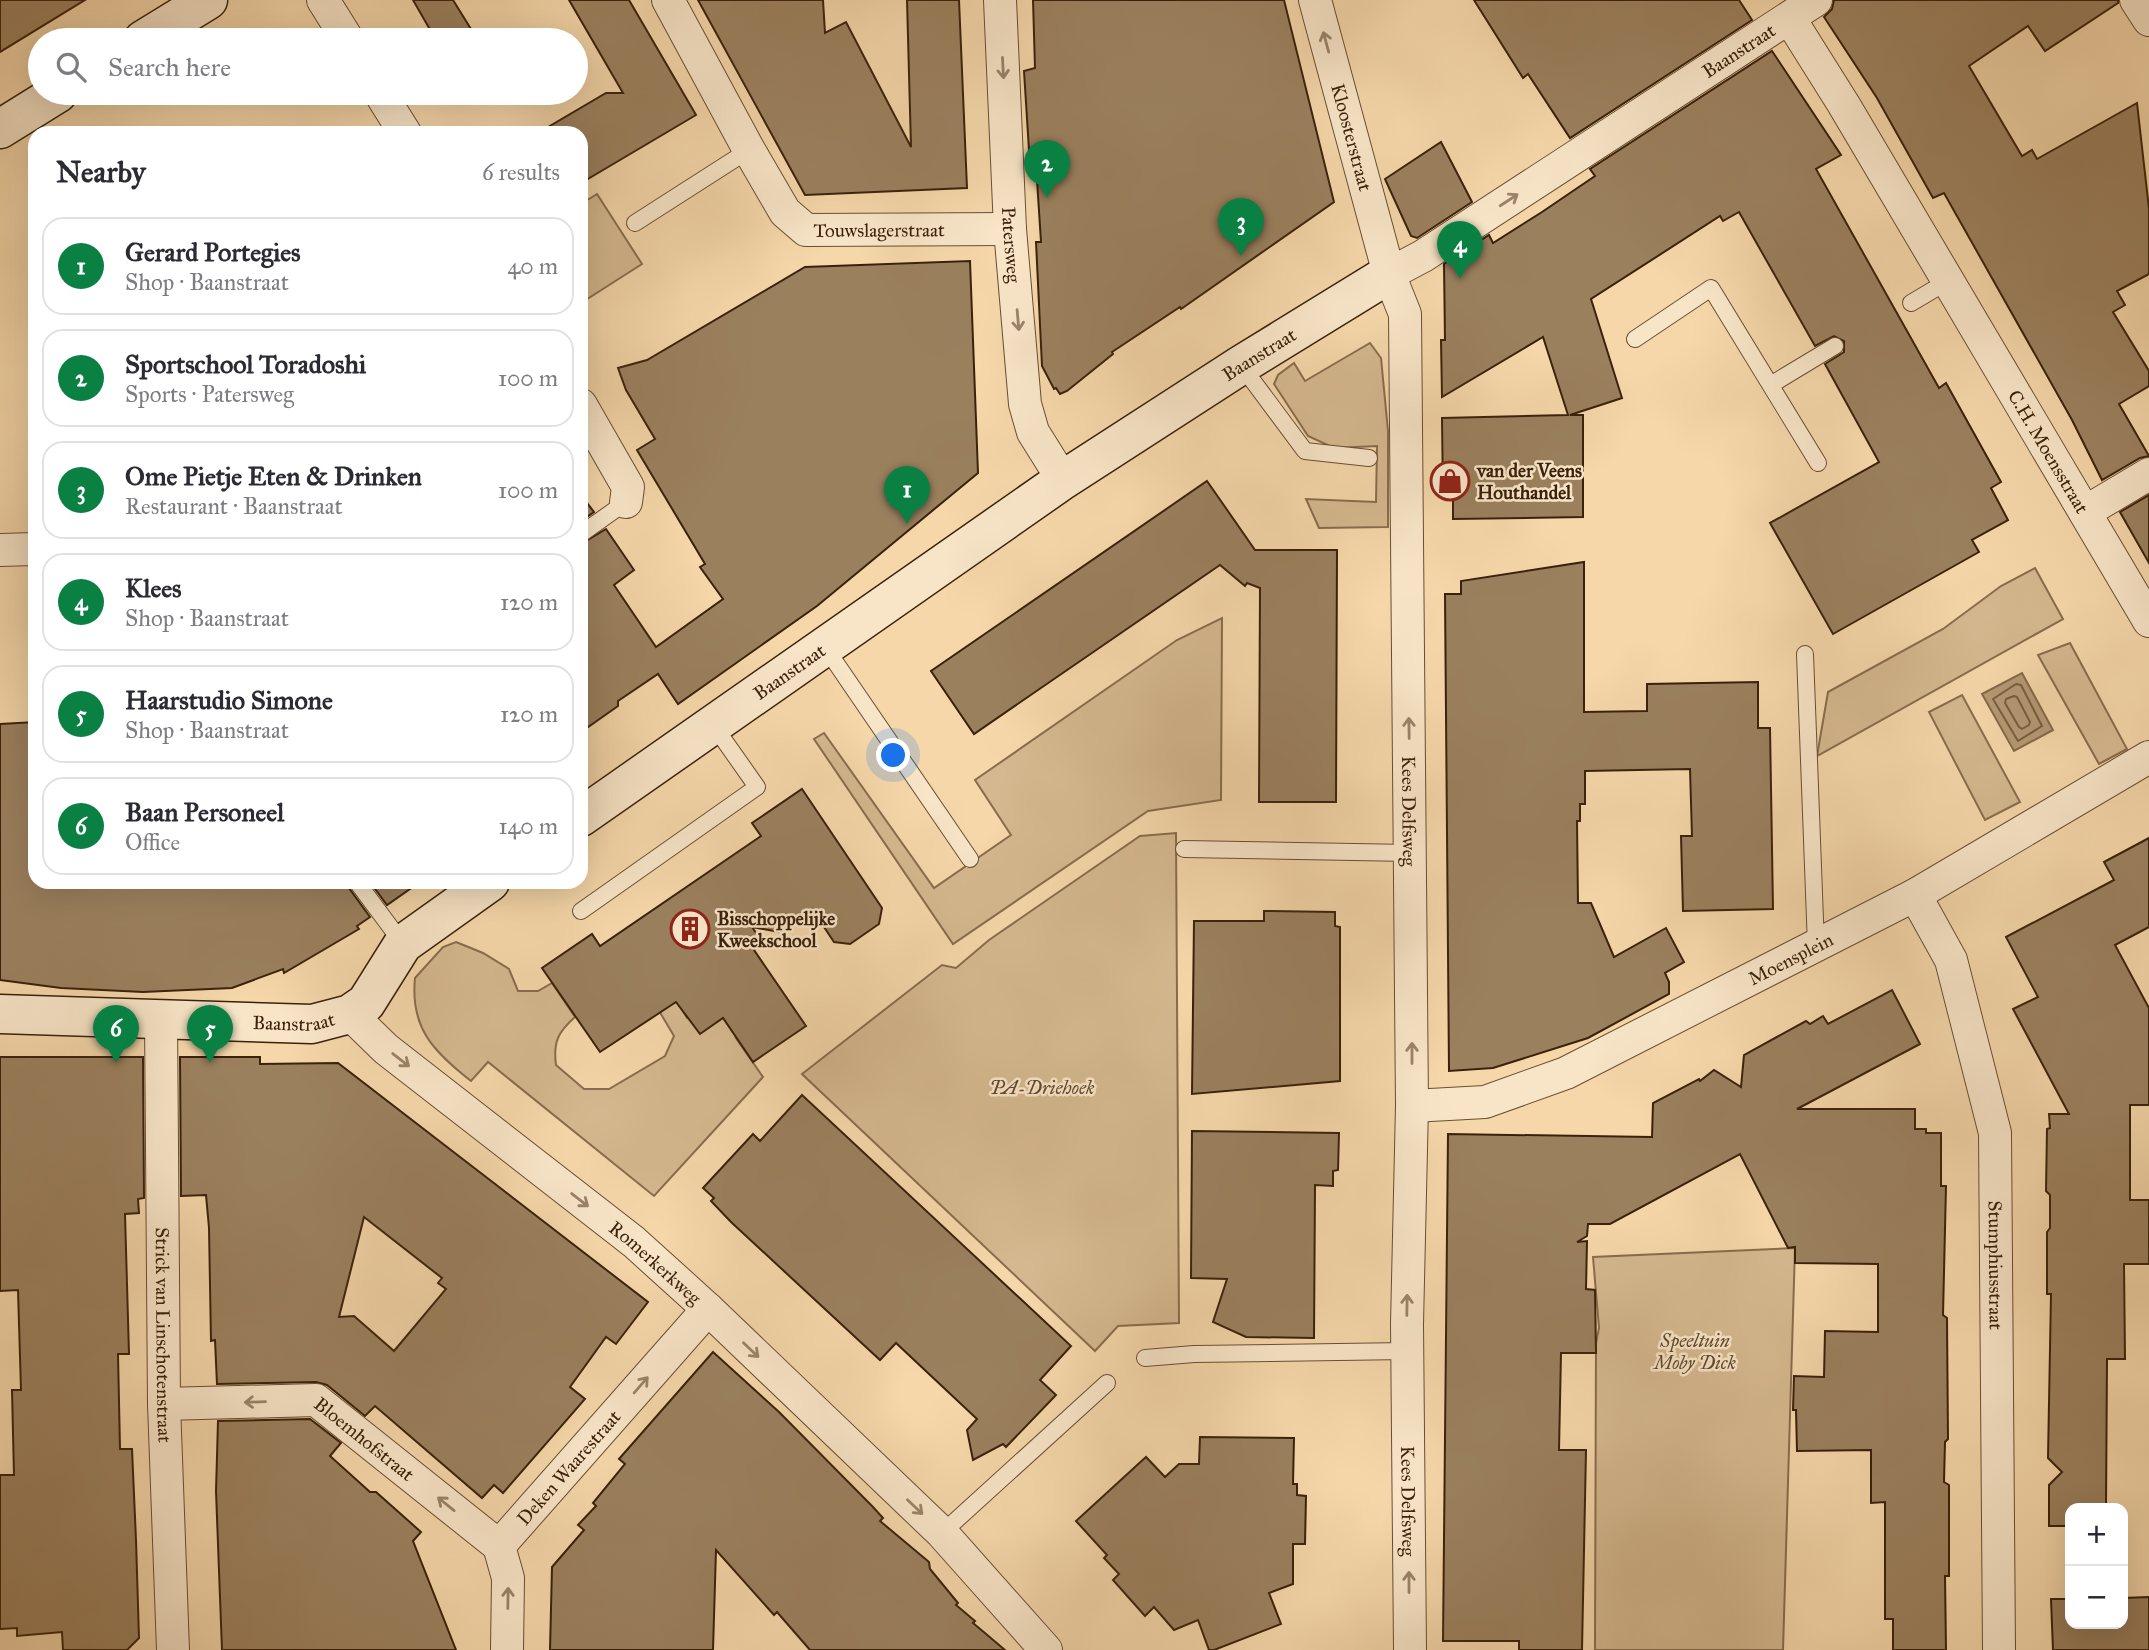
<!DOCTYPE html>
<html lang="en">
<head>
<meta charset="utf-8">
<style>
	:root { --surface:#fff; --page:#f7f7f7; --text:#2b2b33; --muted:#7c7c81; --line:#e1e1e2; --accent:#0b8043 }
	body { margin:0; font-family:"IM FELL Great Primer",serif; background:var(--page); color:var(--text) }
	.controls { position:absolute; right:21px; bottom:21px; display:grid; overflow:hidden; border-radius:14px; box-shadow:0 7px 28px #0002 }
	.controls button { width:63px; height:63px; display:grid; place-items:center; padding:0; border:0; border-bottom:2px solid var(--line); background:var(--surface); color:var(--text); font:35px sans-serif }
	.you { position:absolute; left:894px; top:756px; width:24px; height:24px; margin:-18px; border:5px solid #fff; border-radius:50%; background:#1a73e8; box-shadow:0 0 0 10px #1a73e833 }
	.badge { display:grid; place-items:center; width:46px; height:46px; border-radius:50%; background:var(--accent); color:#fff; font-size:23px; font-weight:700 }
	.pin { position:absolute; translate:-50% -58px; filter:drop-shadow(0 2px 4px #0008) }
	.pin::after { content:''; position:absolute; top:37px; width:24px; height:21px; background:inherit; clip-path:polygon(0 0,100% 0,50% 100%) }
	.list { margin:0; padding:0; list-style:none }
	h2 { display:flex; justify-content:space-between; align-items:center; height:91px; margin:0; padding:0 28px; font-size:30px }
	h2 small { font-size:23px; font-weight:400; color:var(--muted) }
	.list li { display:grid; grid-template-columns:46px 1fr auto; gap:21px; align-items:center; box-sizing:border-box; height:98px; margin:0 14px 14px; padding:0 14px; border:2px solid var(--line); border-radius:21px }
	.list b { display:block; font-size:26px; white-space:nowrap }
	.list p { margin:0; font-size:23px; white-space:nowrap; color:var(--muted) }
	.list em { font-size:23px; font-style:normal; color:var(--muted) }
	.icon { flex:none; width:38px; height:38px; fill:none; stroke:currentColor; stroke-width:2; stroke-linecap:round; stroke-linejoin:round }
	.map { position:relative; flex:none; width:2149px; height:1650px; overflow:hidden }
	.search { position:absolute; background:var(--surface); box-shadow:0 7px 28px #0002; left:28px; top:28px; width:560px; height:77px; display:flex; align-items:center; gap:18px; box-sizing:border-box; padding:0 24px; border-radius:38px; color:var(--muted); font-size:26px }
	.panel { position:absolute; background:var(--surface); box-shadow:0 7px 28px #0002; left:28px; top:126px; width:560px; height:763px; border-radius:21px }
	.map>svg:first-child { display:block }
</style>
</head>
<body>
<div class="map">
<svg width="2149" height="1650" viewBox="0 0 2149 1650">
	<rect width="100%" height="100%" fill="#f5d7aa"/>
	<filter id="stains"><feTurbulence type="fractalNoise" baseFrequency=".00286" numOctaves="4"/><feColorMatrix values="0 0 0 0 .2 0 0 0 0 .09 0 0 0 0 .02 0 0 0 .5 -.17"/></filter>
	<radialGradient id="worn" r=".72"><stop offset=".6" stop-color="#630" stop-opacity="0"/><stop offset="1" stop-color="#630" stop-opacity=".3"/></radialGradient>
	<g fill="#d5b88f" stroke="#886c4d" stroke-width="2">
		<path d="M 597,194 L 642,264 L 581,303 L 581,204 Z"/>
		<path d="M 1370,343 L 1381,358 L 1388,431 L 1388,527 L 1319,528 L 1306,499 L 1376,502 L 1377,446 L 1334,448 L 1308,436 L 1274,384 L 1278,375 L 1294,363 L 1305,381 Z"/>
		<path d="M 2035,568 L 2063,619 L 1817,756 L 1828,692 L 1943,629 L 2001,586 Z"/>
		<path d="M 1222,618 L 1221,800 L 1148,811 L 953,944 L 814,739 L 824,733 L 934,888 L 1011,835 L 975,780 L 1177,640 Z"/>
		<path d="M 2070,643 L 2127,749 L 2099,764 L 2038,655 Z"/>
		<path d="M 1962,695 L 2020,802 L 1985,820 L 1929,712 Z"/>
		<path d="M 1176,833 L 1179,1323 L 1118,1326 L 1095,1351 L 802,1074 L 942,965 L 956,968 L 989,940 L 1140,836 Z"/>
		<path d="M 456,942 L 483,953 L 509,969 L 518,991 L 538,991 L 552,983 L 575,1017 C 558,1032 553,1042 556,1065 L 584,1089 L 609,1089 L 665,1056 L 674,1036 L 655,1004 L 672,992 L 687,1018 L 732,1012 L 736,1038 L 763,1077 L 654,1196 L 488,1062 L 471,1081 C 433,1051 410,1028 415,978 L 443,947 Z"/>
		<path d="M 1795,1248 L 1783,1650 L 1595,1650 L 1596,1343 L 1599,1328 L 1593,1257 Z"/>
	</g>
	<path fill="#b59974" stroke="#84694a" stroke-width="2" d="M 2022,673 L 2053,730 L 2014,751 L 1982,694 Z"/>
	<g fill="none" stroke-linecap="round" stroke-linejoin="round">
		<g stroke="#785d40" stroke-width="2">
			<path d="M 2016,684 L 2021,685 L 2042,726 L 2018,741 L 1993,699 Z"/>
			<path d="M 2014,696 L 2017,697 L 2030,722 L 2029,725 L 2022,729 L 2019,727 L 2005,703 L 2006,699 Z"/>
		</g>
	</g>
	<g fill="#9b805e" stroke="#3a210b" stroke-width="2" fill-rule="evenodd">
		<path d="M 0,0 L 85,0 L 0,52 Z"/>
		<path d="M 413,0 L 453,0 L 474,34 L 463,40 L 436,40 Z"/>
		<path d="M 569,0 L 629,0 L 696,115 L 581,183 L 581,133 L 538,133 L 606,93 L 623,93 Z"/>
		<path d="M 698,0 L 823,0 L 825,33 L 846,22 L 911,147 L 907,0 L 959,0 L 967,188 L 805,195 Z"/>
		<path d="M 1033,0 L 1284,0 L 1334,202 L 1181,309 L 1180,307 L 1112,352 L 1113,354 L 1067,391 L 1060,394 L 1056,388 L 1054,389 L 1042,366 L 1036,242 L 1041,242 L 1035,149 L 1029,150 L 1024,71 L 1035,68 Z"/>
		<path d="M 1474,0 L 1739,0 L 1752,20 L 1570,138 L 1528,74 L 1523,78 Z"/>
		<path d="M 1834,0 L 2118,0 L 2118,3 L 2045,51 L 2028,26 L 1969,66 L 2022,156 L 2032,150 L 2037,159 L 2137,103 L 2149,209 L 2149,274 L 2117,291 L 2125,305 L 2113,312 L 2149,371 L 2149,386 L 2119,404 L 2149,456 L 2140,458 L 2102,480 L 2072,420 L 1944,193 L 1933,198 L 1877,98 L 1824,17 L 1832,9 Z"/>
		<path d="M 1772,51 L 1841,155 L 1816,169 L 1939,388 L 1946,383 L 2001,482 L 1991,488 L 2008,520 L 1972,540 L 1979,552 L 1833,634 L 1770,523 L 1879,462 L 1825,364 L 1844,352 L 1844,341 L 1834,336 L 1815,346 L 1739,212 L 1723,221 L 1720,216 L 1591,299 L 1622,398 L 1570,415 L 1583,415 L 1583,517 L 1453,519 L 1453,495 L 1443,496 L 1442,418 L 1568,415 L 1543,337 L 1442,397 L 1441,340 L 1445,340 L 1444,264 L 1489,235 L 1493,243 L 1542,212 L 1595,176 L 1590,169 Z"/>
		<path d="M 1441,142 L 1472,202 L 1417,238 L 1411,236 L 1385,179 Z"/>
		<path d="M 970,261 L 978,473 L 817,606 L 678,704 L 658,674 L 618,701 L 618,706 L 581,732 L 581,544 L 606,529 L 634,570 L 614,585 L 656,647 L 723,599 L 700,567 L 705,564 L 637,450 L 655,439 L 626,390 L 618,368 L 647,360 L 805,267 Z"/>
		<path d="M 1207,481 L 1255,550 L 1337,550 L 1336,802 L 1259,802 L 1260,588 L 1247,583 L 1245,586 L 1220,565 L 974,734 L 931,671 Z"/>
		<path d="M 581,495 L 594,512 L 581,521 Z"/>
		<path d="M 2149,495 L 2149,563 L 2120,512 Z"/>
		<path d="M 1584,562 L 1584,712 L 1647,711 L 1647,684 L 1758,682 L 1758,728 L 1770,728 L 1773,909 L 1683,911 L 1681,836 L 1692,836 L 1690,769 L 1585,771 L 1585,804 L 1580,804 L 1580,821 L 1577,821 L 1578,903 L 1591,903 L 1614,957 L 1666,928 L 1684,962 L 1665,973 L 1669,982 L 1669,994 L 1588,1038 L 1493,1068 L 1449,1071 L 1445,594 L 1461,594 L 1461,581 Z"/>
		<path d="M 35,722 L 35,882 L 347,882 L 349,888 L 370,917 L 357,926 L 359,929 L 284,973 L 283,969 L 232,988 L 143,992 L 61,988 L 0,980 L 0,724 Z"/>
		<path d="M 802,789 L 882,908 L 879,924 L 850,944 L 834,942 L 812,909 L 779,932 L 752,927 L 763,943 L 754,950 L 806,1026 L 753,1062 L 723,1018 L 700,1034 L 676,1002 L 600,1052 L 542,968 L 592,934 L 600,946 L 761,836 L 752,823 Z"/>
		<path d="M 2149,838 L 2149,927 L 2115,945 L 2149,1008 L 2149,1105 L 2130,1105 L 2130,1200 L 2149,1200 L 2149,1264 L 2124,1264 L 2125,1359 L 2107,1359 L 2106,1508 L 2070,1508 L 2070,1526 L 2049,1526 L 2049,1485 L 2062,1472 L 2048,1458 L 2051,1294 L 2047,1294 L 2047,1232 L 2050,1228 L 2050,1195 L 2046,1191 L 2047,1129 L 2050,1128 L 2049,1114 L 2069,1114 L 2013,1009 L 2038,997 L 2006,937 L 2114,880 L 2104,862 Z"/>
		<path d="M 370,882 L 420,882 L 387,905 Z"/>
		<path d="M 1264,911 L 1335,912 L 1335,926 L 1340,927 L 1340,1081 L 1192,1094 L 1194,921 L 1264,921 Z"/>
		<path d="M 1892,990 L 1920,1044 L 1797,1109 L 1915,1109 L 1915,1129 L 1926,1129 L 1926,1133 L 1941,1133 L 1941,1186 L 1946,1186 L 1943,1315 L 1947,1318 L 1948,1439 L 1945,1442 L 1944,1482 L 1949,1485 L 1949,1576 L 1945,1576 L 1946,1650 L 1893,1650 L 1893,1619 L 1885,1619 L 1885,1502 L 1871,1503 L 1871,1450 L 1797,1451 L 1796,1410 L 1793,1410 L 1794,1376 L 1824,1377 L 1825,1331 L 1878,1332 L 1878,1264 L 1795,1263 L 1795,1247 L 1788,1248 L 1740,1154 L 1610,1224 L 1588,1224 L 1587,1236 L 1577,1242 L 1587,1241 L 1586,1289 L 1595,1290 L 1596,1353 L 1561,1353 L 1559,1450 L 1586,1450 L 1582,1650 L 1519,1650 L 1519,1641 L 1443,1641 L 1448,1134 L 1652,1137 L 1653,1103 L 1699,1079 L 1700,1081 L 1714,1070 L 1741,1087 L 1744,1055 L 1806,1021 L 1810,1024 L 1823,1016 L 1828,1024 Z"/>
		<path d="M 0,1057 L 143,1057 L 144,1198 L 138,1199 L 139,1213 L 125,1214 L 129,1354 L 118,1354 L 120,1449 L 132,1449 L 136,1540 L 139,1638 L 127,1650 L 63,1650 L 62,1632 L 17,1636 L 17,1628 L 0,1629 L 0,1475 L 14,1475 L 12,1390 L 21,1390 L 18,1290 L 0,1291 Z"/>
		<path d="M 180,1057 L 260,1057 L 260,1064 L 338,1063 L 648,1302 L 616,1344 L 606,1337 L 570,1387 L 585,1399 L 503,1493 L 494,1485 L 482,1498 L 375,1406 L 365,1416 L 327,1385 L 316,1382 L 217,1384 L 215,1340 L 211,1341 L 209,1228 L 206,1195 L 181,1196 ZM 364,1217 L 442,1278 L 438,1283 L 446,1289 L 394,1351 L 354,1316 L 339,1317 Z"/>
		<path d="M 802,1095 L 1071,1346 L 1040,1380 L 1056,1395 L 1006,1447 L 1003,1444 L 973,1460 L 967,1430 L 977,1419 L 896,1343 L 880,1360 L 731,1222 L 711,1201 L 714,1198 L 703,1188 L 753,1134 L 760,1141 Z"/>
		<path d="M 1192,1131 L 1339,1133 L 1338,1170 L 1333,1171 L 1333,1186 L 1315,1185 L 1314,1338 L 1246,1337 L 1213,1322 L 1227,1279 L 1191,1278 Z"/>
		<path d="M 713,1352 L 779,1412 L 873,1507 L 883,1518 L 880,1521 L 929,1562 L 930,1569 L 958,1603 L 956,1605 L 975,1621 L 973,1623 L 1005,1650 L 810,1650 L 777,1612 L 774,1615 L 716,1550 L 713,1650 L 550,1650 L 552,1567 L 584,1530 L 578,1525 L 596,1506 L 593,1503 L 625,1464 L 619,1459 Z"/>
		<path d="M 310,1419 L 341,1443 L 330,1456 L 370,1492 L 376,1492 L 421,1532 L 413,1541 L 456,1650 L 222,1650 L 216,1491 L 218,1421 Z"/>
		<path d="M 1200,1437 L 1294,1438 L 1293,1484 L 1297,1484 L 1297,1495 L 1306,1496 L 1305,1544 L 1293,1544 L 1293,1584 L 1269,1593 L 1281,1624 L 1214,1650 L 1209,1650 L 1198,1620 L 1174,1630 L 1154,1607 L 1145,1616 L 1113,1580 L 1119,1574 L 1104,1558 L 1107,1555 L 1076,1521 L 1146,1457 L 1165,1477 L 1179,1464 L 1199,1464 Z"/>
		<path d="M 2149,1597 L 2149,1650 L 2053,1650 L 2051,1599 L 2070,1599 L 2070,1624 L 2123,1624 L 2123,1598 Z"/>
	</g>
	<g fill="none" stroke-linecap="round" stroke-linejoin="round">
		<defs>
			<g id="lane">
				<path d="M 635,223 L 749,150"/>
				<path d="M 1911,303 L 1948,281"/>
				<path d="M 1635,339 L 1711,288 L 1818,463"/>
				<path d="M 1241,365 L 1305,451 L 1369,458"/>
				<path d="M 1772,384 L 1835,346"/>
				<path d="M 581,534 L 626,502"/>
				<path d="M 825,647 L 970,859"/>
				<path d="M 1805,654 L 1816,946"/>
				<path d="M 1184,849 L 1410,853"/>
				<path d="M 357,882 L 403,944"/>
				<path d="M 581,911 L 757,787 L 712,723"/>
				<path d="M 1145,1358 L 1194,1354 L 1407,1351"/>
				<path d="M 942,1533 L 1107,1383"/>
			</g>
			<g id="street">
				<path d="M 323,0 L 348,40"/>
				<path id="s1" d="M 668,0 L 749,150 L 785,212 L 806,230 L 1010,229"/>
				<path id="s2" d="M 1000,0 L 1010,229 L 1025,404 L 1033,432 L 1063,480"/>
				<path id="s3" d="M 1315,0 L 1389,274 L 1405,314 L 1412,1106 L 1407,1324 L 1410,1650"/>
				<path d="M 2136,0 L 2149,20"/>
				<path id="s4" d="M 1790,19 L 1844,105 L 2149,621"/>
				<path d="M 380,93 L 405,133"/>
				<path id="s5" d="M 1389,274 L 1423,256 L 1816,0"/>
				<path d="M 581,405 L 628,487 L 626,502"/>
				<path d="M 2085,512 L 2149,474"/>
				<path d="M 0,550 L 35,549"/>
				<path id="s6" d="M 1915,895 L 1951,960 L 1995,1133 L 1999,1650"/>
				<path id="s7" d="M 350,1014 L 386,1049 L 634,1242 L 708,1309 L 942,1533 L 1046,1650"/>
				<path id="s8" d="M 161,1018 L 164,1404 L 173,1650"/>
				<path id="s9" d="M 1412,1106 L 1485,1102 L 1566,1073 L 1915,895 L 2149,757"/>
				<path id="s10" d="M 164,1404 L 316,1400 L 499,1546"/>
				<path id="s11" d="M 499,1546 L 708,1309"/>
				<path d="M 499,1546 L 508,1578 L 507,1650"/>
			</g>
			<g id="secondary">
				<path d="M 143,40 L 208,0"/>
				<path d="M 0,129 L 58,93"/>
				<path id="s12" d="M 581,817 L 1063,480 L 1241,365 L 1389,274"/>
				<path id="s13" d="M 0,1014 L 312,1024 L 350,1014 L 366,1003 L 403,944 L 490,882"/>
			</g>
		</defs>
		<use href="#lane" stroke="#694e33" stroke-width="18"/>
		<use href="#street" stroke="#694e33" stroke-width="34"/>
		<use href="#secondary" stroke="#3a210b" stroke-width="41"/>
		<use href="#lane" stroke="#f8e5c8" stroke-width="16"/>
		<use href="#street" stroke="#f8e5c8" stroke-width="32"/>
		<use href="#secondary" stroke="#f8e5c8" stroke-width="38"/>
	</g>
	<defs><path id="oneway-shaft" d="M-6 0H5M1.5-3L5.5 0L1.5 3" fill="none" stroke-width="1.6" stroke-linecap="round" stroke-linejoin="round" transform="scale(1.75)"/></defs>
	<g stroke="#99836a">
		<use href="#oneway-shaft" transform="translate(1326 42) rotate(-105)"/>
		<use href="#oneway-shaft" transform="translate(1003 68) rotate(87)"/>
		<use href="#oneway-shaft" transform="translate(1509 200) rotate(-33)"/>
		<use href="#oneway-shaft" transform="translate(1018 320) rotate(85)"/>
		<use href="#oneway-shaft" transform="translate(1409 728) rotate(-91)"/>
		<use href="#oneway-shaft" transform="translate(1412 1053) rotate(-90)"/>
		<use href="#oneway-shaft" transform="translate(401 1060) rotate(38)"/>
		<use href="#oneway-shaft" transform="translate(580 1200) rotate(38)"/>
		<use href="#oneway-shaft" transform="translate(1407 1305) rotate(-89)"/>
		<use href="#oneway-shaft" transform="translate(751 1350) rotate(44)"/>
		<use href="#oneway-shaft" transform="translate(641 1385) rotate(-49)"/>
		<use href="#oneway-shaft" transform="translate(255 1402) rotate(178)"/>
		<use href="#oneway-shaft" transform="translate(446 1504) rotate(-141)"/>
		<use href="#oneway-shaft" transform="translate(915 1507) rotate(44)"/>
		<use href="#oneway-shaft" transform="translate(1409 1582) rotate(-90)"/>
		<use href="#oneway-shaft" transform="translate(508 1598) rotate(-89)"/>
	</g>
	<defs>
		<symbol id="shop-ring" viewBox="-11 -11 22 22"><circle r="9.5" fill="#f8e5c8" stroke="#8f2418" stroke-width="1.5"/><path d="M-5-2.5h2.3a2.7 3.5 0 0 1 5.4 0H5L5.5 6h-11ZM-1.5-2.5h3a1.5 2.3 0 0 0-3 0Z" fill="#8f2418"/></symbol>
		<symbol id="building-ring" viewBox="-11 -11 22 22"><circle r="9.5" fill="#f8e5c8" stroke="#8f2418" stroke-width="1.5"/><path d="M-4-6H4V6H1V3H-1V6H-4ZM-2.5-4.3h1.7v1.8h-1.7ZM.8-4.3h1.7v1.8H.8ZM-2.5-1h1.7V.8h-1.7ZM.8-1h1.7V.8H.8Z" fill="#8f2418"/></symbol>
	</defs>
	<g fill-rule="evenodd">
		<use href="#shop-ring" x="1428" y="459" width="44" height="44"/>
		<use href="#building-ring" x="668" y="907" width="44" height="44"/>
	</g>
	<g text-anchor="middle" stroke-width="5" stroke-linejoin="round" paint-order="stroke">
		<g font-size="19" fill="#3a210b" stroke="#f8e5c8">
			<text dy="7" stroke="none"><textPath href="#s5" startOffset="415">Baanstraat</textPath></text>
			<text dy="7" stroke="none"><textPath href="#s3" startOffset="142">Kloosterstraat</textPath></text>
			<text dy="7" stroke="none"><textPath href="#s1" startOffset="343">Touwslagerstraat</textPath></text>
			<text dy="7" stroke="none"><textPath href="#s2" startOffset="245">Patersweg</textPath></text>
			<text dy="7" stroke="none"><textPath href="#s12" startOffset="821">Baanstraat</textPath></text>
			<text dy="7" stroke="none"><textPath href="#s4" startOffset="504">C.H. Moensstraat</textPath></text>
			<text dy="7" stroke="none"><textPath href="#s12" startOffset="254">Baanstraat</textPath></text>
			<text dy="7" stroke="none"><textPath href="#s3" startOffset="824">Kees Delfsweg</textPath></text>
			<text dy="7" stroke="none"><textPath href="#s9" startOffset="411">Moensplein</textPath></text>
			<text dy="7" stroke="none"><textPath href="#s13" startOffset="294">Baanstraat</textPath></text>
			<text dy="7" stroke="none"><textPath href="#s7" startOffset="394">Romerkerkweg</textPath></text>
			<text dy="7" stroke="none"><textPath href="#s6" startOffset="385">Stumphiusstraat</textPath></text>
			<text dy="7" stroke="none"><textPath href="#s8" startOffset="317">Strick van Linschotenstraat</textPath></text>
			<text dy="7" stroke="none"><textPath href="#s10" startOffset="214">Bloemhofstraat</textPath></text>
			<text dy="7" stroke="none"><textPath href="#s11" startOffset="105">Deken Waarestraat</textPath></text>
			<text dy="7" stroke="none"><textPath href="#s3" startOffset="1514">Kees Delfsweg</textPath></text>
		</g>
		<g font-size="19" font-weight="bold" fill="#3a210b" stroke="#f8e5c8" text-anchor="start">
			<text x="1477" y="477">van der Veens<tspan x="1477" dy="22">Houthandel</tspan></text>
			<text x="717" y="925">Bisschoppelijke<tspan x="717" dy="22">Kweekschool</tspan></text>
		</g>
		<g font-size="19" font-style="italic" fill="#61472c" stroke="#f8e5c8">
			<text x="1042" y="1094">PA-Driehoek</text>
			<text x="1695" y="1347">Speeltuin<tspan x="1695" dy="22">Moby Dick</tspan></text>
		</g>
	</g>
	<rect width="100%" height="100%" filter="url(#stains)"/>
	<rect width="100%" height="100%" fill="url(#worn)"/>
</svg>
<div class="controls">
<button>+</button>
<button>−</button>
</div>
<div class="you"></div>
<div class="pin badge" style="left:907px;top:524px">1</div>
<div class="pin badge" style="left:1047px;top:198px">2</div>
<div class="pin badge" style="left:1241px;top:256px">3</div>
<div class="pin badge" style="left:1460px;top:279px">4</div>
<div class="pin badge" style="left:210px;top:1063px">5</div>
<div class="pin badge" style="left:116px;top:1063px">6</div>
<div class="search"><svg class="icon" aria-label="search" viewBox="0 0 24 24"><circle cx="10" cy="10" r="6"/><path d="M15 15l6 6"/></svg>Search here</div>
<section class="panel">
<h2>Nearby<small>6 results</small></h2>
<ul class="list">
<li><span class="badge">1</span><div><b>Gerard Portegies</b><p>Shop · Baanstraat</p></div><em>40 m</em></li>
<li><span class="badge">2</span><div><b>Sportschool Toradoshi</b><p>Sports · Patersweg</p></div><em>100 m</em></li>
<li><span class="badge">3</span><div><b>Ome Pietje Eten &amp; Drinken</b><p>Restaurant · Baanstraat</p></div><em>100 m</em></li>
<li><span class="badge">4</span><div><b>Klees</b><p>Shop · Baanstraat</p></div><em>120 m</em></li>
<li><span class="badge">5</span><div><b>Haarstudio Simone</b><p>Shop · Baanstraat</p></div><em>120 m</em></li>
<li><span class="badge">6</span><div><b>Baan Personeel</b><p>Office</p></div><em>140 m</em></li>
</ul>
</section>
</div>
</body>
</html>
